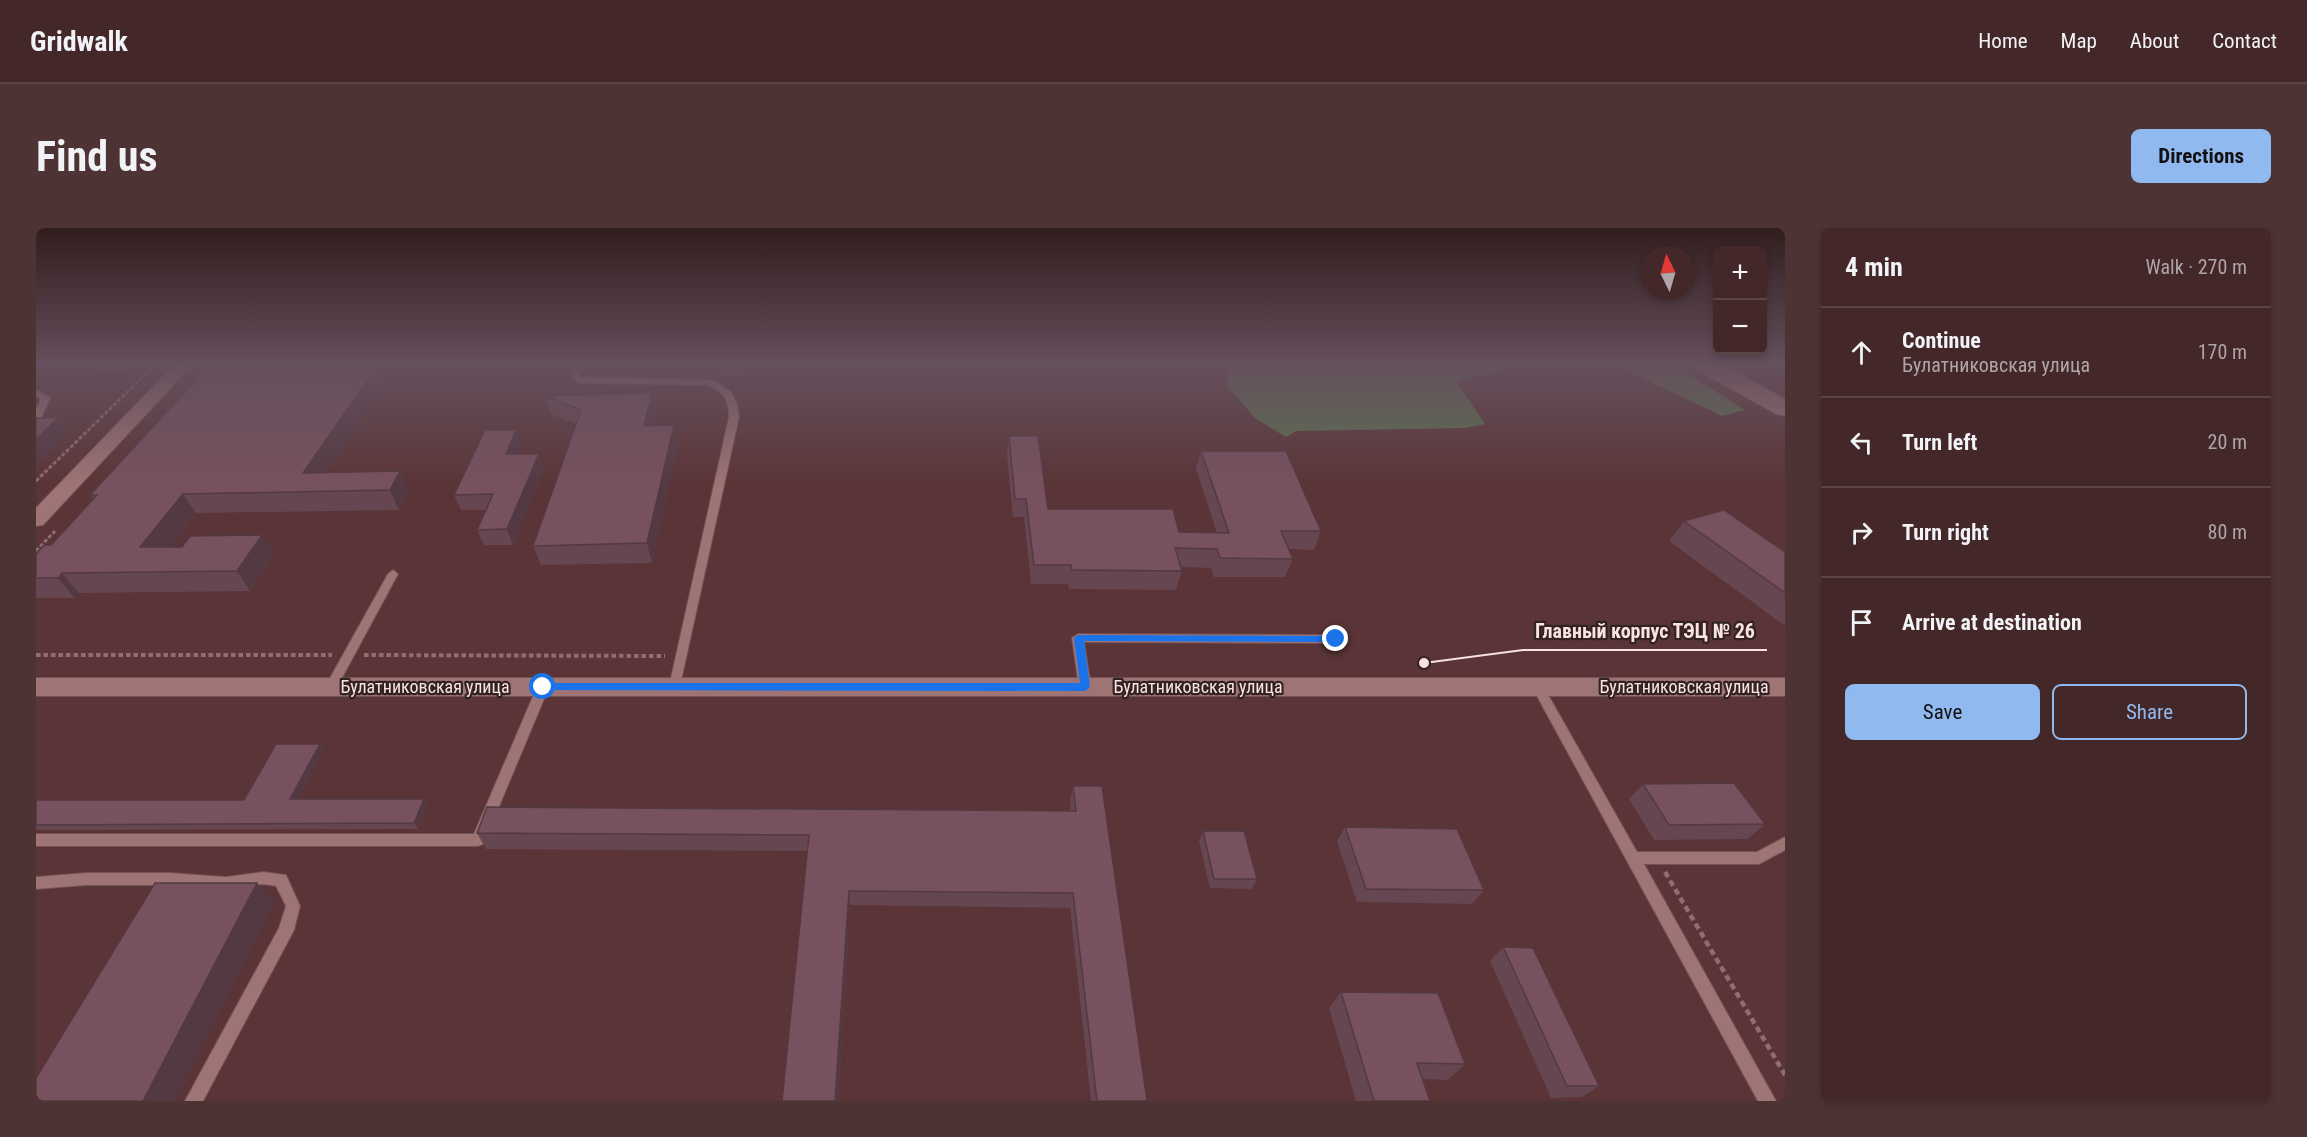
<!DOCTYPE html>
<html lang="en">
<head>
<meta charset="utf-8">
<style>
	:root { --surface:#442728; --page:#4e3334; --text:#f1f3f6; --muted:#afa5a8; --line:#5c4445; --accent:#90b9f0 }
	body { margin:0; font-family:"Roboto Condensed",sans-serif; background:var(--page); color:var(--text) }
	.controls { position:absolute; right:18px; top:18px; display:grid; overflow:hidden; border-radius:9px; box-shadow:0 3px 9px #0003 }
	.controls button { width:54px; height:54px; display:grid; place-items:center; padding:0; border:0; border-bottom:2px solid var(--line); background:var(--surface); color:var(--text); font:30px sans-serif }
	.compass { position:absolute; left:1605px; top:18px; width:54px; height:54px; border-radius:50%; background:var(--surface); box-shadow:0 3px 9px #0003; rotate:355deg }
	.stop { position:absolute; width:18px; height:18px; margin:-14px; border:4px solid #1a73e8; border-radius:50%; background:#fff }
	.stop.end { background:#1a73e8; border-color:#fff; box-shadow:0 2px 6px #0008 }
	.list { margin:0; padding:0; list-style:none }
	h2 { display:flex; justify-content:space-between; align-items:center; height:78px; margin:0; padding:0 24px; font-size:26px }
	h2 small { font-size:20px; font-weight:400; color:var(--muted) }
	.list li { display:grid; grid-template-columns:39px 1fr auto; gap:18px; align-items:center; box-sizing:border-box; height:90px; padding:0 24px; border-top:2px solid var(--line) }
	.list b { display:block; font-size:22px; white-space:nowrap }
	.list p { margin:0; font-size:20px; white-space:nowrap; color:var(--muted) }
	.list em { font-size:20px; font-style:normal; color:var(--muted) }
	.actions { display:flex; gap:12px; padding:18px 24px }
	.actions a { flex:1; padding:14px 0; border:2px solid var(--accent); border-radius:9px; text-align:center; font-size:21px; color:var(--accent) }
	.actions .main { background:var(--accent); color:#111 }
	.icon { flex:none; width:33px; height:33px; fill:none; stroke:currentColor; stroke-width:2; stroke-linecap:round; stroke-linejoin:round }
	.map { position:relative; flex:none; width:1749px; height:873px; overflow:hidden; border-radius:9px }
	header { display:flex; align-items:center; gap:36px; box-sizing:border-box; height:84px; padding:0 30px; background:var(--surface); border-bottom:2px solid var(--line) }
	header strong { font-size:28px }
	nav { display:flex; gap:33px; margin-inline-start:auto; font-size:21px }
	.intro { display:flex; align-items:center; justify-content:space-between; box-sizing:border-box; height:144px; padding:0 36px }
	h1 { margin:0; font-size:42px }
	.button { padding:15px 27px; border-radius:9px; background:var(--accent); color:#111; font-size:21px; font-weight:700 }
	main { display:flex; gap:36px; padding:0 36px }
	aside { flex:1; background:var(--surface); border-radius:9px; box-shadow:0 3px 9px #0003 }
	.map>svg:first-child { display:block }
</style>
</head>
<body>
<header>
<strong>Gridwalk</strong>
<nav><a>Home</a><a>Map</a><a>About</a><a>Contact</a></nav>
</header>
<div class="intro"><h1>Find us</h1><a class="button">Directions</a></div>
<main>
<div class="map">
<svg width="1749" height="873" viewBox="0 0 1749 873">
	<rect width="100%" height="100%" fill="#5a3436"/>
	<g fill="#5a744e">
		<path d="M 1206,137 L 1488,137 L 1420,153 L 1449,196 L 1429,200 L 1260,203 L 1250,209 L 1219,190 L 1191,158 L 1193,141 Z"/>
		<path d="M 1579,137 L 1638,137 L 1709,182 L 1686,188 Z"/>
	</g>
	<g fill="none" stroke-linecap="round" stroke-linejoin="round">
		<defs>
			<g id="lane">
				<path d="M 538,142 L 546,149 L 675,152 L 687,158 L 695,164 L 701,176 L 703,189 L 643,462 L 635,462 L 633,459 L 693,189 C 693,171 687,163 671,157 L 544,155 L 541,154 L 534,145 Z"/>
				<path d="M 0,162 L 14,170 L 5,190 L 0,193 L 0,181 L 5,171 L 0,168 Z"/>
				<path d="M 357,342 L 362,346 L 301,459 L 299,462 L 291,462 L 289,459 L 352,346 Z"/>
				<path d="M 1042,406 L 1300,407 L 1306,411 L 1300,415 L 1048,414 L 1055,459 L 1053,462 L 1045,462 L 1043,459 L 1036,410 Z"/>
				<path d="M 507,454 L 511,456 L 513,459 L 449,612 L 447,616 L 442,618 L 0,618 L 0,606 L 438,606 L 501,459 L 503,456 Z"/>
				<path d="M 1502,454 L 1506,456 L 1601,624 L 1721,624 L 1749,609 L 1749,622 L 1723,636 L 1608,636 L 1740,873 L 1722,873 L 1496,459 L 1498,456 Z"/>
				<path d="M 227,644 L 250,647 L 264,678 L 258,702 L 167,873 L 149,873 L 243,700 L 250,678 L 240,658 L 227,656 L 190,661 L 134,657 L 50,657 L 0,661 L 0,649 L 50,645 L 134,645 L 190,649 Z"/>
			</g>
			<g id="street">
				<path d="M 138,137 L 156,137 L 7,297 L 0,298 L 0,280 Z"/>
				<rect x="0" y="450" width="1749" height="18"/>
			</g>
			<path id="secondary" d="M 1657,137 L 1687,137 L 1749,171 L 1749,188 L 1740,186 L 1661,142 Z"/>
		</defs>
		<use href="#lane" stroke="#735255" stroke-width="2"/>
		<use href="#street" stroke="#735255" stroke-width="2"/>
		<use href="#secondary" stroke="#735255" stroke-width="2"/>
		<g stroke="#8f6e6f" stroke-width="3" stroke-dasharray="4 2" stroke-linecap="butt">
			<path d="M 164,145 L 172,137"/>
			<path d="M 0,253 L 119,137"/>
			<path d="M 0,323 L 19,303"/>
		</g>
		<g stroke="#8f6e6f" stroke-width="4" stroke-dasharray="4.5 3" stroke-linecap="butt">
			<path d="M 0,427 L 296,427"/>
			<path d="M 328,427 L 629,428"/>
		</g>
		<path stroke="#8f6e6f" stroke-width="4.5" stroke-dasharray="6 4" stroke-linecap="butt" d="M 1629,644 L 1749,847"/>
		<use href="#lane" fill="#9f7475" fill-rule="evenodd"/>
		<use href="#street" fill="#9f7475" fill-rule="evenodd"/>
		<use href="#secondary" fill="#9f7475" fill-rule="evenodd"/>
	</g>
	<g fill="#664651">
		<path d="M 53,137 L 99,137 L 94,143 L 57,143 Z"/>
		<path d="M 680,137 L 713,137 L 711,147 L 682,148 Z"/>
		<path d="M 616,165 L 621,183 L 617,198 L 642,216 L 616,335 L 505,337 L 497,318 L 540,196 L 515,186 L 509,168 Z"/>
		<path d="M 973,208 L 1012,281 L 1143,304 L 1181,305 L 1160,241 L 1165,223 L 1285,303 L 1278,322 L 1253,321 L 1257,331 L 1249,349 L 1178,349 L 1175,340 L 1145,339 L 1146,343 L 1140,362 L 1033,361 L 1032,356 L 995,356 L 988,289 L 977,289 L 971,227 Z"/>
		<path d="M 485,217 L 481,226 L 508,241 L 477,317 L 448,317 L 441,302 L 450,282 L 425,282 L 418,267 Z"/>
		<path d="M 291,245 L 373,262 L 363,282 L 160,285 L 134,319 L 239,326 L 214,363 L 43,365 L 39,370 L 0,370 L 0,326 L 15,317 L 57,271 L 54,267 Z"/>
		<path d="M 1648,293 L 1749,324 L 1749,398 L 1633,313 Z"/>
		<path d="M 284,516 L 288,522 L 262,571 L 392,576 L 382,601 L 0,602 L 0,572 L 208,572 Z"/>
		<path d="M 1607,556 L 1729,596 L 1712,611 L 1618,612 L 1593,571 Z"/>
		<path d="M 1037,558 L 1111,873 L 1055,873 L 1034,680 L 814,677 L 802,873 L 746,873 L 771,623 L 450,621 L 441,605 L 1035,583 L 1034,574 Z"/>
		<path d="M 1309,599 L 1448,662 L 1436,676 L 1321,674 L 1301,613 Z"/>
		<path d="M 1167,603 L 1221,651 L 1216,661 L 1174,660 L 1163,613 Z"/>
		<path d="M 1467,719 L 1563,858 L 1546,869 L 1515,870 L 1454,733 Z"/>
		<path d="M 1305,764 L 1429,836 L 1412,852 L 1387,851 L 1394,873 L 1320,873 L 1293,780 Z"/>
	</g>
	<g fill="#533942">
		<path d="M 90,137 L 99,137 L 94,143 Z"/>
		<path d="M 342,137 L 362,137 L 278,264 L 267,245 Z"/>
		<path d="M 710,137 L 713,137 L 711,147 Z"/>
		<path d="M 616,165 L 621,183 L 613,217 L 608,198 Z"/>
		<path d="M 22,190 L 33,205 L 0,237 L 0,211 Z"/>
		<path d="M 638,197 L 642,216 L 616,335 L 611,315 Z"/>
		<path d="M 480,202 L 485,217 L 475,241 L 470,226 Z"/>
		<path d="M 503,226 L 508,241 L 477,317 L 471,301 Z"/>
		<path d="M 364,243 L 373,262 L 363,282 L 354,262 Z"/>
		<path d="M 147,266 L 160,285 L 119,338 L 104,319 Z"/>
		<path d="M 226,307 L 239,326 L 214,363 L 201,343 Z"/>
		<path d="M 26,345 L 43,365 L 39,370 L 22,350 Z"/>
		<path d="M 284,516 L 288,522 L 259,577 L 254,571 Z"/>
		<path d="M 388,571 L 392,576 L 382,601 L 378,595 Z"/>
		<path d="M 221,655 L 239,673 L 138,873 L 107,873 Z"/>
		<path d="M 813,663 L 814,677 L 802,873 L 799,873 Z"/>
	</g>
	<g fill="#77515e" stroke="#533942" stroke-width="1.5">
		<path d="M 174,137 L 342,137 L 267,245 L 364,243 L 354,262 L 147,266 L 104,319 L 146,319 L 154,308 L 226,307 L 201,343 L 26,345 L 22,350 L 0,350 L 0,326 L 8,317 L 15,317 L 61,267 L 54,267 Z"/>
		<path d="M 680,137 L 710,137 L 680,138 Z"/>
		<path d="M 616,165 L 608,198 L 638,197 L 611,315 L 497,318 L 545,182 L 509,168 Z"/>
		<path d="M 0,190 L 22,190 L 0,211 Z"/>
		<path d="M 449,202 L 480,202 L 470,226 L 503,226 L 471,301 L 441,302 L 457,266 L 418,267 Z"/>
		<path d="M 973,208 L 1002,208 L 1012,281 L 1137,281 L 1143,304 L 1193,305 L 1165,223 L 1250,223 L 1285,303 L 1245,303 L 1257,331 L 1184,330 L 1181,321 L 1139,320 L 1146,343 L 1036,342 L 1035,337 L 998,337 L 990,271 L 979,271 Z"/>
		<path d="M 1688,282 L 1749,324 L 1749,365 L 1648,293 Z"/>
		<path d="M 240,516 L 284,516 L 254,571 L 388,571 L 378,595 L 0,597 L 0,572 L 208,572 Z"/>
		<path d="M 1698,555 L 1729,596 L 1633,597 L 1607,556 Z"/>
		<path d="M 1037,558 L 1066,558 L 1111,873 L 1061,873 L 1037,665 L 813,663 L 799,873 L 746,873 L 773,607 L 441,605 L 451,579 L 1040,583 Z"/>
		<path d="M 1309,599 L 1421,601 L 1448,662 L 1330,661 Z"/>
		<path d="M 1167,603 L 1208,603 L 1221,651 L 1178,651 Z"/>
		<path d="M 119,655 L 221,655 L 107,873 L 0,873 L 0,850 Z"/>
		<path d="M 1467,719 L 1497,720 L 1563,858 L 1531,858 Z"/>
		<path d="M 1305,764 L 1402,765 L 1429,836 L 1381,835 L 1394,873 L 1338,873 Z"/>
	</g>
	<linearGradient id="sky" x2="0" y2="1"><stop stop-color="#321d1e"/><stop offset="0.53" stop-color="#65505d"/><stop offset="1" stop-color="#65505d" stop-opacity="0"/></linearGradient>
	<rect width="1749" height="259" fill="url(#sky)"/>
	<path fill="#1a73e8" d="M 1042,407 L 1300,408 L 1305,411 L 1300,414 L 1048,413 L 1054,459 L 1049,463 L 507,462 L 502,459 L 507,455 L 1044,455 L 1038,410 Z"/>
	<g text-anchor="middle" stroke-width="4.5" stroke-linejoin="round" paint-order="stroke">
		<g font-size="18" fill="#fae1e2" stroke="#322">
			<text x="389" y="465">Булатниковская улица</text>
			<text x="1162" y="465">Булатниковская улица</text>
			<text x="1648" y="465">Булатниковская улица</text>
		</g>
	</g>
	<path fill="none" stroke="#fae1e2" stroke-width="2" d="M1388 435L1487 422H1731"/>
	<circle fill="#fae1e2" stroke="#322" stroke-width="2" cx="1388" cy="435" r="6"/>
	<g font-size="20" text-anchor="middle" font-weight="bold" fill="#fae1e2" stroke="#322" stroke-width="4.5" stroke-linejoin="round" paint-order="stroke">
		<text x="1609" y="410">Главный корпус ТЭЦ № 26</text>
	</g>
</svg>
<div class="controls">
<button>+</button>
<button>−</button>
</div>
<svg class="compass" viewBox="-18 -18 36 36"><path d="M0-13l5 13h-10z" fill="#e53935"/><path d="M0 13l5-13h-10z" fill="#afa5a8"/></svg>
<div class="stop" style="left:507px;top:459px"></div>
<div class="stop end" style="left:1300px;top:411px"></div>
</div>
<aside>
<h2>4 min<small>Walk · 270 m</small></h2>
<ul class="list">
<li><svg class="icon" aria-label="ahead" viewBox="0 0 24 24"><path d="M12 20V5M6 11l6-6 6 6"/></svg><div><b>Continue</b><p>Булатниковская улица</p></div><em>170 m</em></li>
<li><svg class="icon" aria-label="left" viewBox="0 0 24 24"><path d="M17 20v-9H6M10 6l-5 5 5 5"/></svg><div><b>Turn left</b></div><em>20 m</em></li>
<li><svg class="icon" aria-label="right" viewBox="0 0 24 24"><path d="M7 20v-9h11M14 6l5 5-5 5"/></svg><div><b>Turn right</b></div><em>80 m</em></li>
<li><svg class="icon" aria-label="arrive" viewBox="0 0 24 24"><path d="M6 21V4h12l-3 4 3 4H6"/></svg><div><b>Arrive at destination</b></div></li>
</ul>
<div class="actions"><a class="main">Save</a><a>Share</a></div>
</aside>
</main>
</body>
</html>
